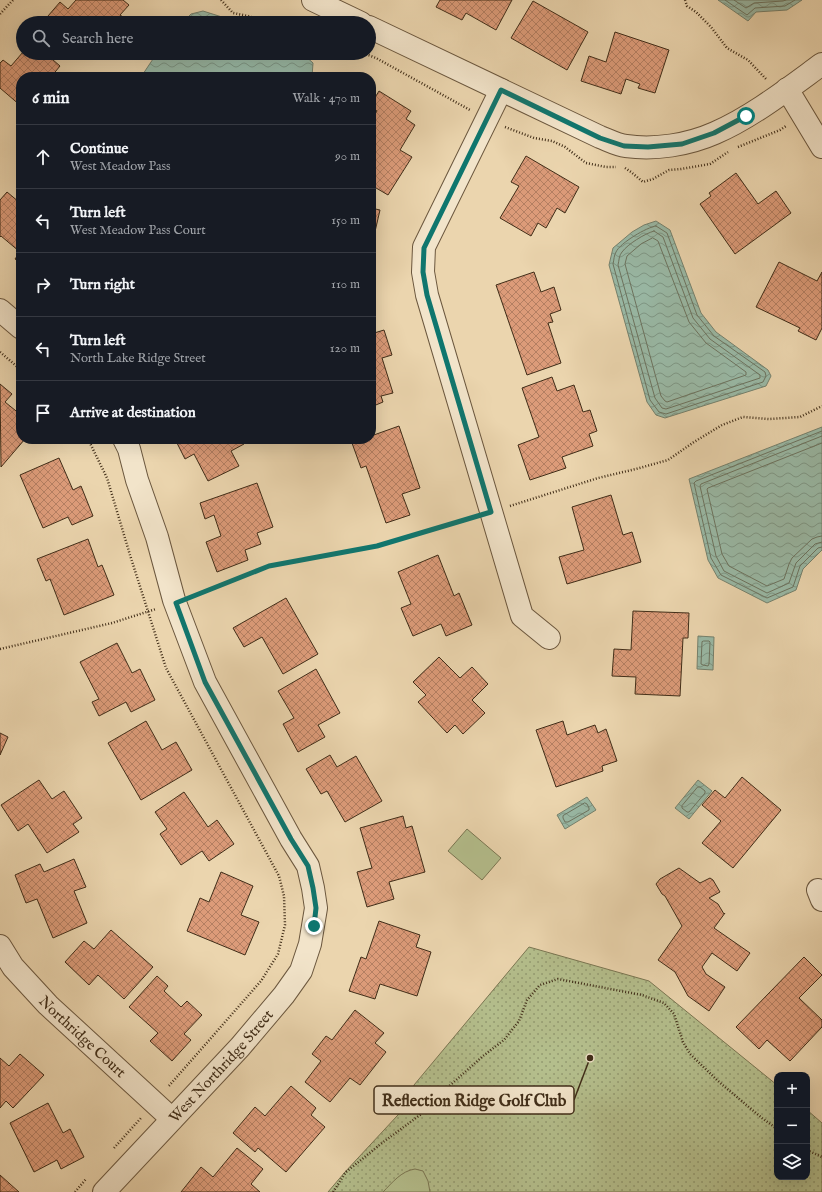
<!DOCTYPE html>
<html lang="en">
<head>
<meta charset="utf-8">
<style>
	:root { --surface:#171b24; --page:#242831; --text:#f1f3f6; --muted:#9ea1a6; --line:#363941 }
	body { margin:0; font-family:"IM FELL English",serif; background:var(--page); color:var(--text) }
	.controls { position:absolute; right:12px; bottom:12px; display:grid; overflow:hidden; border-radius:8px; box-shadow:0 4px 16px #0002 }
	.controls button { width:36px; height:36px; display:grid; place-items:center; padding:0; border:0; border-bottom:1px solid var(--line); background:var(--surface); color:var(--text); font:20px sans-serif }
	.stop { position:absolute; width:12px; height:12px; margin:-9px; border:3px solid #0f766e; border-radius:50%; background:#fff }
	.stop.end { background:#0f766e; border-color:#fff; box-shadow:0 1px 4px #0008 }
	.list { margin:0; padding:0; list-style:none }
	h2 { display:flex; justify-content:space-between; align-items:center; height:52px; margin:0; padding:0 16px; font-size:17px }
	h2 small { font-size:13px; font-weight:400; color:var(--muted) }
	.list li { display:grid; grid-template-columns:26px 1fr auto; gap:12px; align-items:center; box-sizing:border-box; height:64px; padding:0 16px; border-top:1px solid var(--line) }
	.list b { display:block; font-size:15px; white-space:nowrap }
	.list p { margin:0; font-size:13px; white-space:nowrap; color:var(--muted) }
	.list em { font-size:13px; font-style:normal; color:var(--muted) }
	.icon { flex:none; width:22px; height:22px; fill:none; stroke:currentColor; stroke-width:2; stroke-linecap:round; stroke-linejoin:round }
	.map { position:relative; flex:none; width:822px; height:1192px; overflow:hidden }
	.search { position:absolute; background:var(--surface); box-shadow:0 4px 16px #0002; left:16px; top:16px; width:360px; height:44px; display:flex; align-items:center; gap:10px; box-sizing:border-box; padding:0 14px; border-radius:22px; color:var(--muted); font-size:15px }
	.panel { position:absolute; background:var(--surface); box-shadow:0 4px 16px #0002; left:16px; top:72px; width:360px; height:372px; border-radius:16px }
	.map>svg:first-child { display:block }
</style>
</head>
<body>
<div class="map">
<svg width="822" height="1192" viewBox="0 0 822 1192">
	<defs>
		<pattern id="grass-dots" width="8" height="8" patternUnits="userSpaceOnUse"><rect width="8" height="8" fill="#b4be8c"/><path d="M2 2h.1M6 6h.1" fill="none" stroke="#949b71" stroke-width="1.8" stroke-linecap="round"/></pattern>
		<pattern id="water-waves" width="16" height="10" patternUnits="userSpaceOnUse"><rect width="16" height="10" fill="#99b9a6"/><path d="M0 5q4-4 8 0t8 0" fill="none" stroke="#7e9786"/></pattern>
		<pattern id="building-cross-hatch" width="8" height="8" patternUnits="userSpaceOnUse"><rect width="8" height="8" fill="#dc9b79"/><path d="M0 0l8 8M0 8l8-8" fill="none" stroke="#b47f62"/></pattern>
	</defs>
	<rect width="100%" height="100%" fill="#ebd5ae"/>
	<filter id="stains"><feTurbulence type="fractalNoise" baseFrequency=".005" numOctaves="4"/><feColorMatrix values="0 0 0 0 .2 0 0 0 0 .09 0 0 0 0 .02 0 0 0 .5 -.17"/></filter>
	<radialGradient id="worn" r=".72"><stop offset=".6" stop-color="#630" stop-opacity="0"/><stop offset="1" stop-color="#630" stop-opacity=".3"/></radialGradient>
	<path fill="url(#grass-dots)" stroke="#7a7652" d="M 529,947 L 649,981 L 777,1085 L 777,1177 L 807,1177 L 807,1110 L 822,1123 L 822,1192 L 328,1192 L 345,1172 L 410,1102 L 414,1085 Z"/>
	<g fill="#b4be8c" stroke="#7a7652">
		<path d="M 467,829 L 501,858 L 482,880 L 448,851 Z"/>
		<path d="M 415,1169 L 423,1171 L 428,1181 L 430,1192 L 383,1192 C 392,1183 401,1171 415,1169 Z"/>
	</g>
	<g fill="url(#water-waves)" stroke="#75816d">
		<path d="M 718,0 L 802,0 L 787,10 L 756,12 L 748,21 Z"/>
		<path d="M 203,11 L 222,17 L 234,23 L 182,23 L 191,14 Z"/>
		<path d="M 157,53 L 302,53 L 313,63 L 312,77 L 141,77 Z"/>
		<path d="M 656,221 L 670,230 L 701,313 L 716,332 L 768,370 L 771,376 L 766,386 L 665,418 L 656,415 L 647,402 L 609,265 L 613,248 L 632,232 L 644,225 Z"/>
		<path d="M 822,427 L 822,550 L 803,569 L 796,590 L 767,603 L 718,578 L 708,560 L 689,479 Z"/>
		<path d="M 698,636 L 714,637 L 713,670 L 697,669 Z"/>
		<path d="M 698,780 L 712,791 L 689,819 L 675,808 Z"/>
		<path d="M 587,797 L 596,810 L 565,829 L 557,815 Z"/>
	</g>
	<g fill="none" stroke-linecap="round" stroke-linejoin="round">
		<g stroke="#6c735f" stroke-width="1">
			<path d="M 725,0 L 747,15 L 755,8 L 785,6 L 795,0"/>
			<path d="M 734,0 L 746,8 L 754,3 L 783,1 L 786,0"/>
			<path d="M 188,23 C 199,12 212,17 225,23"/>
			<path d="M 656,226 L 667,233 L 697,315 L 714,336 L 765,372 L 766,376 L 763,382 L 666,414 L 659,412 L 650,400 L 613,264 C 614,260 614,255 616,252 C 620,243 647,227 656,226 Z"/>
			<path d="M 654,231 L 663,237 L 693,318 L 710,339 L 760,375 L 760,378 L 666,409 L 662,408 L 655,398 L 618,265 C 619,261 619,255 622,252 C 628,244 644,234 654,231 Z"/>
			<path d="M 653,238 L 658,241 L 689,322 L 706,343 L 746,372 L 746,375 L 667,402 L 665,401 L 661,396 L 625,264 L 627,256 L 641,244 Z"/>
			<path d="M 822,431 L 696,481 L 694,483 L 711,558 L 721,575 L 767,598 L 793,587 L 800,566 L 818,548 L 822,547"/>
			<path d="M 822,436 L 701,484 L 700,486 L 716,556 L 724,571 L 767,593 L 789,583 L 796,563 L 815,544 L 822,542"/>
			<path d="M 822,443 L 708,488 L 707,489 L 722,554 L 729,566 L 767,586 L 784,579 L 789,564 L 792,558 L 812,539 L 817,537 L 822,536"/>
			<path d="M 704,641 L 709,641 L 710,642 L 709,664 L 708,666 L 703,665 L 701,664 L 702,642 Z"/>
			<path d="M 698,787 L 700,787 L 705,791 L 705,793 L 689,812 L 687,812 L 682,808 L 682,806 Z"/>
			<path d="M 585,803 L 587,804 L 589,808 L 589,810 L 568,822 L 565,822 L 563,818 L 563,816 Z"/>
		</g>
	</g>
	<g fill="url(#building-cross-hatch)" stroke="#402d18">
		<path d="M 76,0 L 123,0 L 129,5 L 120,15 L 123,17 L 118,23 L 42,23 L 60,2 L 68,9 Z"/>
		<path d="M 440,0 L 512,0 L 496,30 L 466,13 L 462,20 L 436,7 Z"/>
		<path d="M 533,1 L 588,32 L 567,70 L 511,38 Z"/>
		<path d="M 615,32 L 669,50 L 655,93 L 638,88 L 640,84 L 626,79 L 621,94 L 581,81 L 589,56 L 606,62 Z"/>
		<path d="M 23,52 L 23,53 L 45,53 L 60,66 L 51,77 L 21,77 L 21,106 L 0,88 L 0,63 L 3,60 L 11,66 Z"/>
		<path d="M 379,91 L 411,111 L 406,119 L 415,125 L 400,150 L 412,157 L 388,195 L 371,185 L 371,120 L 377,111 L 371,107 L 371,104 Z"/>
		<path d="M 526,156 L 579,187 L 565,213 L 557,208 L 546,228 L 538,223 L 531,236 L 500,218 L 519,186 L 511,182 Z"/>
		<path d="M 736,173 L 758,204 L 776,191 L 791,213 L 735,254 L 700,204 L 711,196 L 709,193 Z"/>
		<path d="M 7,192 L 19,202 L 21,200 L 21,263 L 15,259 L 20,252 L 1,236 L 0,237 L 0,200 Z"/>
		<path d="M 371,208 L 380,210 L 371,249 Z"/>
		<path d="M 779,262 L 817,281 L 822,272 L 822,328 L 816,340 L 798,331 L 800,328 L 756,307 Z"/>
		<path d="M 534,272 L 541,292 L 554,287 L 561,310 L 550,314 L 553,322 L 548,323 L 561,363 L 527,375 L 496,285 Z"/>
		<path d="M 384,330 L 392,355 L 382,358 L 393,393 L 381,396 L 383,402 L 371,407 L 371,334 Z"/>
		<path d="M 552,377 L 557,391 L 574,385 L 583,412 L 590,410 L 597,431 L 589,434 L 593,446 L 562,457 L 566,468 L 530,480 L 518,445 L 539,437 L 522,388 Z"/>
		<path d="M 0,384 L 12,394 L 5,402 L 21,415 L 21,439 L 25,439 L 1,467 Z"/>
		<path d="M 399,426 L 420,488 L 402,494 L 410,515 L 386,523 L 366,466 L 361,468 L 352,443 L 362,439 L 371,439 L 371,436 Z"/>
		<path d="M 175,439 L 242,439 L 244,444 L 231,451 L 239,466 L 208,481 L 194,454 L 185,459 Z"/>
		<path d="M 59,458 L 73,490 L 81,486 L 93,516 L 72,525 L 68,517 L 43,528 L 20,475 Z"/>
		<path d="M 257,483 L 273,527 L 257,533 L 261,544 L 245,550 L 248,560 L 217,572 L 206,542 L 221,536 L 214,515 L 205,519 L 200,503 Z"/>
		<path d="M 611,495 L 623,535 L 632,532 L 641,562 L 567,584 L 559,557 L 584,550 L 572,507 Z"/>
		<path d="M 88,539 L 98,567 L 102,565 L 114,595 L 64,615 L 50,579 L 46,581 L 37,559 Z"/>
		<path d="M 438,555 L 454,596 L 459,593 L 472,625 L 446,636 L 441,624 L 413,636 L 401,608 L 411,604 L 398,572 Z"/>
		<path d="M 286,598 L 318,654 L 283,674 L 262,637 L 244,647 L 233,628 Z"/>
		<path d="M 633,611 L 689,613 L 688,638 L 683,638 L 680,696 L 635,694 L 636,677 L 612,676 L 614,649 L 631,650 Z"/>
		<path d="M 117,643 L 132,673 L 140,669 L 155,700 L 131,712 L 126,702 L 99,716 L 92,702 L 99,699 L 80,662 Z"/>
		<path d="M 439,657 L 460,678 L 472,667 L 488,684 L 472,700 L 485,713 L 463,734 L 455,725 L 447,733 L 418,702 L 426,695 L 413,682 Z"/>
		<path d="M 316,669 L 340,713 L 318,725 L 325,737 L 298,752 L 283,724 L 294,718 L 278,691 Z"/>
		<path d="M 146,721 L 162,750 L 176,742 L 192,770 L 141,800 L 108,743 Z"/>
		<path d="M 563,721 L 567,735 L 595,725 L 598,733 L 606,729 L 617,761 L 602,766 L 603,771 L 556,787 L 536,730 Z"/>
		<path d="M 0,733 L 8,737 L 0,755 Z"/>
		<path d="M 330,755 L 337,767 L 356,756 L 382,801 L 345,822 L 327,791 L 321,794 L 306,769 Z"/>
		<path d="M 742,777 L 781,810 L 733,868 L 702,843 L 721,821 L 702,805 L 715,790 L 725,798 Z"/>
		<path d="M 39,780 L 52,799 L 64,791 L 82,818 L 73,824 L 79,832 L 47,853 L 28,824 L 18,831 L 1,805 Z"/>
		<path d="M 184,792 L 208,827 L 217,820 L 234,844 L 209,861 L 202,851 L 181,865 L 160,834 L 167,829 L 155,812 Z"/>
		<path d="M 403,816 L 406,828 L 412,826 L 425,872 L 389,882 L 394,899 L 367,907 L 357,872 L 372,868 L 360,828 Z"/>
		<path d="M 74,859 L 86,887 L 74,891 L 87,923 L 53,938 L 37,899 L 26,903 L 15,875 L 40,864 L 44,872 Z"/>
		<path d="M 679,868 L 700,883 L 710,878 L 713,880 L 720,892 L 709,898 L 718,904 L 724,914 L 725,913 L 714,928 L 750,953 L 737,971 L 712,953 L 702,967 L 706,974 L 725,987 L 709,1011 L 688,996 L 675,972 L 658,960 L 682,926 L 665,896 L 662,894 L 656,884 L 660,879 Z"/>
		<path d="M 221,872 L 253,886 L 241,915 L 259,922 L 245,955 L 187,931 L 200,898 L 209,902 Z"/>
		<path d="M 379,921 L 420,935 L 416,947 L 431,952 L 417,996 L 380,984 L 375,999 L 349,991 L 361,957 L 366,959 Z"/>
		<path d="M 111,930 L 153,967 L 124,999 L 98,975 L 89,985 L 65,962 L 84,941 L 94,949 Z"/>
		<path d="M 804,957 L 822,975 L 799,998 L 822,1020 L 822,1027 L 790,1061 L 767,1040 L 759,1049 L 736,1027 Z"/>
		<path d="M 157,976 L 168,986 L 164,991 L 181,1007 L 187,1001 L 202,1015 L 184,1034 L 191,1040 L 172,1061 L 150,1041 L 158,1033 L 129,1007 Z"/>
		<path d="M 355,1010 L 384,1033 L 375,1043 L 386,1052 L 360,1085 L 350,1078 L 330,1102 L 305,1082 L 321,1061 L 312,1054 L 326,1036 L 332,1040 Z"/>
		<path d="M 20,1054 L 44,1075 L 13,1108 L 6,1101 L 0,1108 L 0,1058 L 9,1066 Z"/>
		<path d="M 291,1086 L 316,1108 L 311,1115 L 325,1127 L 286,1172 L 258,1148 L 255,1152 L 233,1133 L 255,1107 L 265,1116 Z"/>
		<path d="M 48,1103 L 63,1133 L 70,1129 L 84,1157 L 61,1169 L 57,1160 L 34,1172 L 10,1123 Z"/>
		<path d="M 237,1148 L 263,1169 L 251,1184 L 260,1192 L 181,1192 L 201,1167 L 213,1177 Z"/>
		<path d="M 0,1175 L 19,1192 L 0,1192 Z"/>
	</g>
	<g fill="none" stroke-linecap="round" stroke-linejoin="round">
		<defs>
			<g id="minor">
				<path d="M 313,0 L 361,23"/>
				<path d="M 369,27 L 600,137 C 608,140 617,145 626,146 C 655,150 688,145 715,133 C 752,117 789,88 822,64"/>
				<path d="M 787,89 L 822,147"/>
				<path d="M 501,90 L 424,247 L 423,272 L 427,295 L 522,616 L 549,638"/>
				<path d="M 0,310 L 21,328"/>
				<path d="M 818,890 L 822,900"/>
				<path id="s1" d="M 0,946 L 13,967 L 48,1005 L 172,1119"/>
				<path id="s2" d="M 104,1192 L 240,1047 L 284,995 L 301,971 L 310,944 L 316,908 L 313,888 L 308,866 L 291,839 L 205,682 L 174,600 L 157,537 L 137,480 L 129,449 L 124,439"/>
			</g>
		</defs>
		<use href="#minor" stroke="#6b573e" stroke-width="24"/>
		<g stroke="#402d18" stroke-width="2.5" stroke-dasharray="1 2" stroke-linecap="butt">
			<path d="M 221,0 L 233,13 L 248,16 L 263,21 L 265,23"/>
			<path d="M 685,0 L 687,6 L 696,12 L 711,27 L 727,48 L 748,60 L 766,79"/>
			<path d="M 0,14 L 13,0"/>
			<path d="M 363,53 L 376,58 L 470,110"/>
			<path d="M 505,127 L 534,138 L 552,141 L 565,147 L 586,163 L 606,167 L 616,167"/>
			<path d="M 738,147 L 780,130 L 786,126"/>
			<path d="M 625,168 L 631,172 L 643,182 L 653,179 L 669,170 L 681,169 L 710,164 L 728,152"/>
			<path d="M 0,352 L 21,370"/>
			<path d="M 88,439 L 107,478 L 130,555 L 166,668 L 279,876 L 284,896 L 285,925 L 278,954 L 261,981 L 168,1087"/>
			<path d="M 510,506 L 598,478 L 636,469 L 668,460 L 694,442 L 722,425 L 743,417 L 769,419 L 800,417 L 822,406"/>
			<path d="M 195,596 L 269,566 L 377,546 L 473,518"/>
			<path d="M 0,649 L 112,623 L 156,609"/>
			<path d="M 114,1148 L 141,1118"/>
			<path d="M 807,1150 L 822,1157"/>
			<path d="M 75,1192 L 86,1179"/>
			<path d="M 333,1192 L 346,1172 L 382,1143 L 424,1112 L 438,1096 L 483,1056 L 504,1040 L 519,1021 L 527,1000 L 540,985 L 558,979 L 642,995 L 664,1003 L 674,1014 L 683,1042 L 690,1054 L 719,1082 L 762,1118 L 777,1129"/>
		</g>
		<use href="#minor" stroke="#f2e4ca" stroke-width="22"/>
	</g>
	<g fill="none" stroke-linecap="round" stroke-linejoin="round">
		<path stroke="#0f766e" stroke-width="5" d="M 314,926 L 316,908 L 313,888 L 308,866 L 291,839 L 205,682 L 176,603 L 269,566 L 377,546 L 491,512 L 427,295 L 423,272 L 424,248 L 501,90 L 600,138 L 624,146 L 648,147 L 682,144 L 714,133 L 746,116"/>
	</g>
	<g text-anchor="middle" stroke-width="3" stroke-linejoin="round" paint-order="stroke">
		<g font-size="15" fill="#402d18" stroke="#f2e4ca">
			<text dy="5" stroke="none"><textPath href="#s1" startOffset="123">Northridge Court</textPath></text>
			<text dy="5" stroke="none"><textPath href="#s2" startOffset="172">West Northridge Street</textPath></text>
		</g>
	</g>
	<path fill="none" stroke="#402d18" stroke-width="1.5" d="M590 1058L574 1100"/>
	<circle fill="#402d18" stroke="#f2e4ca" stroke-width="1.5" cx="590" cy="1058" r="4"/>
	<rect fill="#f2e4ca" stroke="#402d18" stroke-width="1.5" x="374" y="1086" width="200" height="28" rx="4"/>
	<g font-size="16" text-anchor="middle" font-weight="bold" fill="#402d18">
		<text x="474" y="1106">Reflection Ridge Golf Club</text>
	</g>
	<rect width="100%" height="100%" filter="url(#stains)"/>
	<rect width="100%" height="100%" fill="url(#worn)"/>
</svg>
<div class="controls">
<button>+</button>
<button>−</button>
<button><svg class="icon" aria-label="layers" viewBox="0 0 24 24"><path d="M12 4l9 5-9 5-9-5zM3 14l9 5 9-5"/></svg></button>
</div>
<div class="stop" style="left:746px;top:116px"></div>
<div class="stop end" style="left:314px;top:926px"></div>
<div class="search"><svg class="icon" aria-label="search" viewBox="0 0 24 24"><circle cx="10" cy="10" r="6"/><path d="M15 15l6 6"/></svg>Search here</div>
<section class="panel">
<h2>6 min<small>Walk · 470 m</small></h2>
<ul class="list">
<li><svg class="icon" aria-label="ahead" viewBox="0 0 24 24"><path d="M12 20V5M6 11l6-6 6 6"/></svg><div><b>Continue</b><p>West Meadow Pass</p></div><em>90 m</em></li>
<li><svg class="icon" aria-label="left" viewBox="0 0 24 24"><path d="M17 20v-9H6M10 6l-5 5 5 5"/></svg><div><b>Turn left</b><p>West Meadow Pass Court</p></div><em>150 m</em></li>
<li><svg class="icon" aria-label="right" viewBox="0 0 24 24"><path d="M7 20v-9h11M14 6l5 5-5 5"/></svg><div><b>Turn right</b></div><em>110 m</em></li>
<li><svg class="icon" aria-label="left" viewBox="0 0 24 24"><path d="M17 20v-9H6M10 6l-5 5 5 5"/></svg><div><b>Turn left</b><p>North Lake Ridge Street</p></div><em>120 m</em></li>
<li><svg class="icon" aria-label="arrive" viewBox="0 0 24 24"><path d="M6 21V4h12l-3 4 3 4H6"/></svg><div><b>Arrive at destination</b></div></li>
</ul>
</section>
</div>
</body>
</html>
